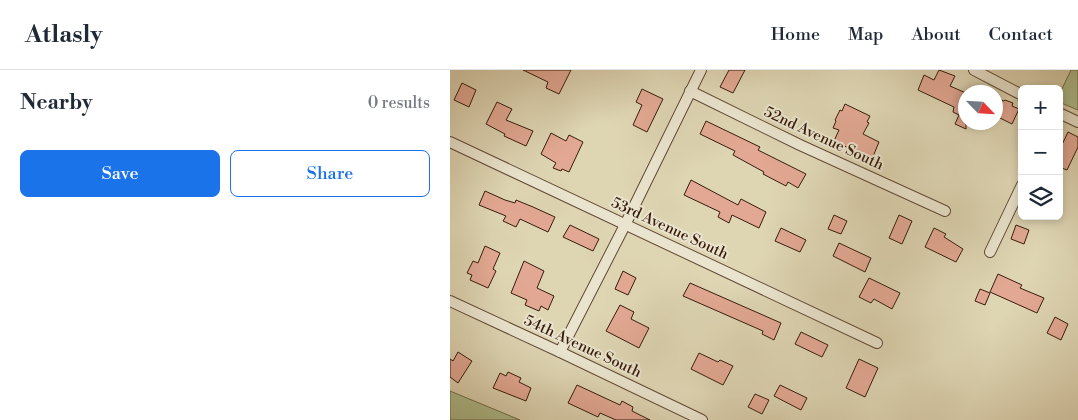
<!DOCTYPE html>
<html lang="en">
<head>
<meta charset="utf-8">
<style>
	:root { --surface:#fff; --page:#f6f6f7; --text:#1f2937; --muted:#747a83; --line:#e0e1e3; --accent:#1a73e8 }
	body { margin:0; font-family:"Libre Bodoni",serif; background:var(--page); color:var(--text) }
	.controls { position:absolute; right:15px; top:15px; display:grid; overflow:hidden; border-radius:8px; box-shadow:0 2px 8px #0003 }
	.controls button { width:45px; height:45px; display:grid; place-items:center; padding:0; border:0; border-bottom:1px solid var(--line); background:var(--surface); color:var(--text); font:25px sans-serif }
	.compass { position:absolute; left:508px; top:15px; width:45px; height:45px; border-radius:50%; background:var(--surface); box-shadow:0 2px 8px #0003; rotate:115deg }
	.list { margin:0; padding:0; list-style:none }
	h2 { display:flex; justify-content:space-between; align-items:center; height:65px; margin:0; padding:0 20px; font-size:21px }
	h2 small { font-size:16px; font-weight:400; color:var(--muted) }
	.actions { display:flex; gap:10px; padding:15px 20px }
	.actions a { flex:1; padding:11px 0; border:1px solid var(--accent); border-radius:8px; text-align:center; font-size:18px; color:var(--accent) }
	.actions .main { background:var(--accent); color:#fff }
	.icon { flex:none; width:28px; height:28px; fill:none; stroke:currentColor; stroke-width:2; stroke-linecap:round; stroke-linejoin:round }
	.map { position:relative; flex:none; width:628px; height:350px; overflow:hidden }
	header { display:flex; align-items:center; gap:30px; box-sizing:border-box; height:70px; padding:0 25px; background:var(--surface); border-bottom:1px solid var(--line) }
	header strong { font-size:24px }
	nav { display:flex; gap:28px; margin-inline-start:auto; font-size:18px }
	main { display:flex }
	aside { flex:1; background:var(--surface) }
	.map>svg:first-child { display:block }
</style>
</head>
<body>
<header>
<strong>Atlasly</strong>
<nav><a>Home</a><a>Map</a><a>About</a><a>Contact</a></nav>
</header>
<main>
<aside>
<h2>Nearby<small>0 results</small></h2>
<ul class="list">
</ul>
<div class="actions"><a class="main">Save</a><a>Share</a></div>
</aside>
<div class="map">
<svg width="628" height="350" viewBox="0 0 628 350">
	<rect width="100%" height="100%" fill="#ded5b3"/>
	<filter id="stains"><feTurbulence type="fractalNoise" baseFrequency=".004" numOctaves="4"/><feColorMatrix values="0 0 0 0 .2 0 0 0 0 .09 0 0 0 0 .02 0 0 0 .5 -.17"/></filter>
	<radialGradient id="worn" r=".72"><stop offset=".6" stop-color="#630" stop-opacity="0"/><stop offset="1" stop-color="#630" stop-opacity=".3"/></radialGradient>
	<g fill="#afbe8e" stroke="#736d4c">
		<path d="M 621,0 L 628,0 L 628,40 L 609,32 L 609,25 Z"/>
		<path d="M 0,321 L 70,350 L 0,350 Z"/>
	</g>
	<g fill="#e2a893" stroke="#371c0b">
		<path d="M 73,0 L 121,0 L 109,24 L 96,18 L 98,12 Z"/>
		<path d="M 279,0 L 295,0 L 283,23 L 270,17 Z"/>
		<path d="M 489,0 L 505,6 L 500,16 L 516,23 L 516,59 L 505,54 L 509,45 L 503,42 L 504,37 L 468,20 L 474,5 L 484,10 Z"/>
		<path d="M 12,13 L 26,20 L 19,37 L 4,30 Z"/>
		<path d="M 192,19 L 213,29 L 197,62 L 183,55 L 192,35 L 186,32 Z"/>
		<path d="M 546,28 L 554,31 L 555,30 L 563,33 L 562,36 L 569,39 L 562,54 L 546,46 Z"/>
		<path d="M 47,32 L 62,39 L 56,50 L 83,61 L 76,76 L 54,66 L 55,64 L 36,54 Z"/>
		<path d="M 395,34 L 420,46 L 417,52 L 419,53 L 413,64 L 429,72 L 422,89 L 384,71 L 389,60 L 383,58 L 386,51 L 385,50 L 390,40 L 392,41 Z"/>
		<path d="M 256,51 L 310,77 L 308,80 L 356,104 L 348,118 L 338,112 L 336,116 L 313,104 L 314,102 L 283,85 L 285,81 L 250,64 Z"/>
		<path d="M 618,62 L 628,67 L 628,77 L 617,100 L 609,97 L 609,81 Z"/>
		<path d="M 101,63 L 116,71 L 119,65 L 133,72 L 119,102 L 112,99 L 111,101 L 103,98 L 106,93 L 91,84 Z"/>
		<path d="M 241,110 L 288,135 L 291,129 L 316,142 L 309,158 L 282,145 L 279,153 L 268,147 L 270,142 L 234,125 Z"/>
		<path d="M 35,121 L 55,130 L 65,133 L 66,130 L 83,137 L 105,147 L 98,162 L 70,149 L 66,157 L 53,151 L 56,146 L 29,135 Z"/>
		<path d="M 384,145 L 397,151 L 391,164 L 378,159 Z"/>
		<path d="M 449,145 L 462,151 L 452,174 L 439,168 Z"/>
		<path d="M 120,155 L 149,169 L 143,181 L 113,167 Z"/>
		<path d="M 566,155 L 579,160 L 574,174 L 561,169 Z"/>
		<path d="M 331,158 L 356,170 L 350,182 L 325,171 Z"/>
		<path d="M 484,158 L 496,164 L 494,167 L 513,179 L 506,192 L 475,177 Z"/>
		<path d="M 389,173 L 421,188 L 415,202 L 383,186 Z"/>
		<path d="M 35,176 L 50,183 L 43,199 L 46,201 L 38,218 L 20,210 L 22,205 L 17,203 L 23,191 L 28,193 Z"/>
		<path d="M 74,191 L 94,201 L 87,218 L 104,226 L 98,240 L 91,236 L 89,241 L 75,235 L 77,230 L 61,223 Z"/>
		<path d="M 173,201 L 186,208 L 178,225 L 165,219 Z"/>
		<path d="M 548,204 L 572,215 L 570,218 L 594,228 L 587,243 L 540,222 Z"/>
		<path d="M 419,208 L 450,223 L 442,239 L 424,229 L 421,233 L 409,227 Z"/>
		<path d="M 240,213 L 331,253 L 324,270 L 312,264 L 313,261 L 233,226 Z"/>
		<path d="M 530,219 L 540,223 L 535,235 L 525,231 Z"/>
		<path d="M 170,235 L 184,242 L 181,249 L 199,258 L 189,278 L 156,261 Z"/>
		<path d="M 605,247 L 618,254 L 611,270 L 597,263 Z"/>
		<path d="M 351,262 L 378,275 L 372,287 L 345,274 Z"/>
		<path d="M 8,282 L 22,291 L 8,313 L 0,307 L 0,289 L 3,291 Z"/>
		<path d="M 249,283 L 268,292 L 270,290 L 283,296 L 273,315 L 241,299 Z"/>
		<path d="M 409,289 L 428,298 L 415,327 L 396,318 Z"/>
		<path d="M 58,302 L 71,308 L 69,312 L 81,318 L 76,331 L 43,318 L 50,303 L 56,306 Z"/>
		<path d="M 127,315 L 170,335 L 172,331 L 183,337 L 182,341 L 200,350 L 166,350 L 150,343 L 148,347 L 118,333 Z"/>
		<path d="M 330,315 L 357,328 L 351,340 L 324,326 Z"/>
		<path d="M 305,324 L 319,330 L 312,344 L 298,337 Z"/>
	</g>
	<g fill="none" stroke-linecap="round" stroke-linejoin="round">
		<defs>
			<g id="minor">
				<path d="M 524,0 L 572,25"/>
				<path d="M 240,21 L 350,75 L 495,141"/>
				<path d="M 609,43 L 628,52"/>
				<path d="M 0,72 L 427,273"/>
				<path d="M 540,182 L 572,115"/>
				<path d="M 0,231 L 110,282 L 252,350"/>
				<path d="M 110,282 L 176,153 L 251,0"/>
			</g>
		</defs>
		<use href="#minor" stroke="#614a35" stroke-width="12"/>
		<use href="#minor" stroke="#eae4ce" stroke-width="10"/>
	</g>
	<g text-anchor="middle" stroke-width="4" stroke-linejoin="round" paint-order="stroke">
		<g font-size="15" fill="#371c0b" stroke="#eae4ce">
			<text transform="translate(374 68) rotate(25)" y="5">52nd Avenue South</text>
			<text transform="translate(220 158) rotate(25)" y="5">53rd Avenue South</text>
			<text transform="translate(133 276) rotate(25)" y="5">54th Avenue South</text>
		</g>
	</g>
	<rect width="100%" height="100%" filter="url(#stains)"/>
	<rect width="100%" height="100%" fill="url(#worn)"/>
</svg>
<div class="controls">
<button>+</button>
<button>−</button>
<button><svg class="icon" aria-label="layers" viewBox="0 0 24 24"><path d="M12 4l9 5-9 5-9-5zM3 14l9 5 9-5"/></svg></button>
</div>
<svg class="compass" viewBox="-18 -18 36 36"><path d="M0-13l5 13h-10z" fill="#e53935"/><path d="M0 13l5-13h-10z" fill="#747a83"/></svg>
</div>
</main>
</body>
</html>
